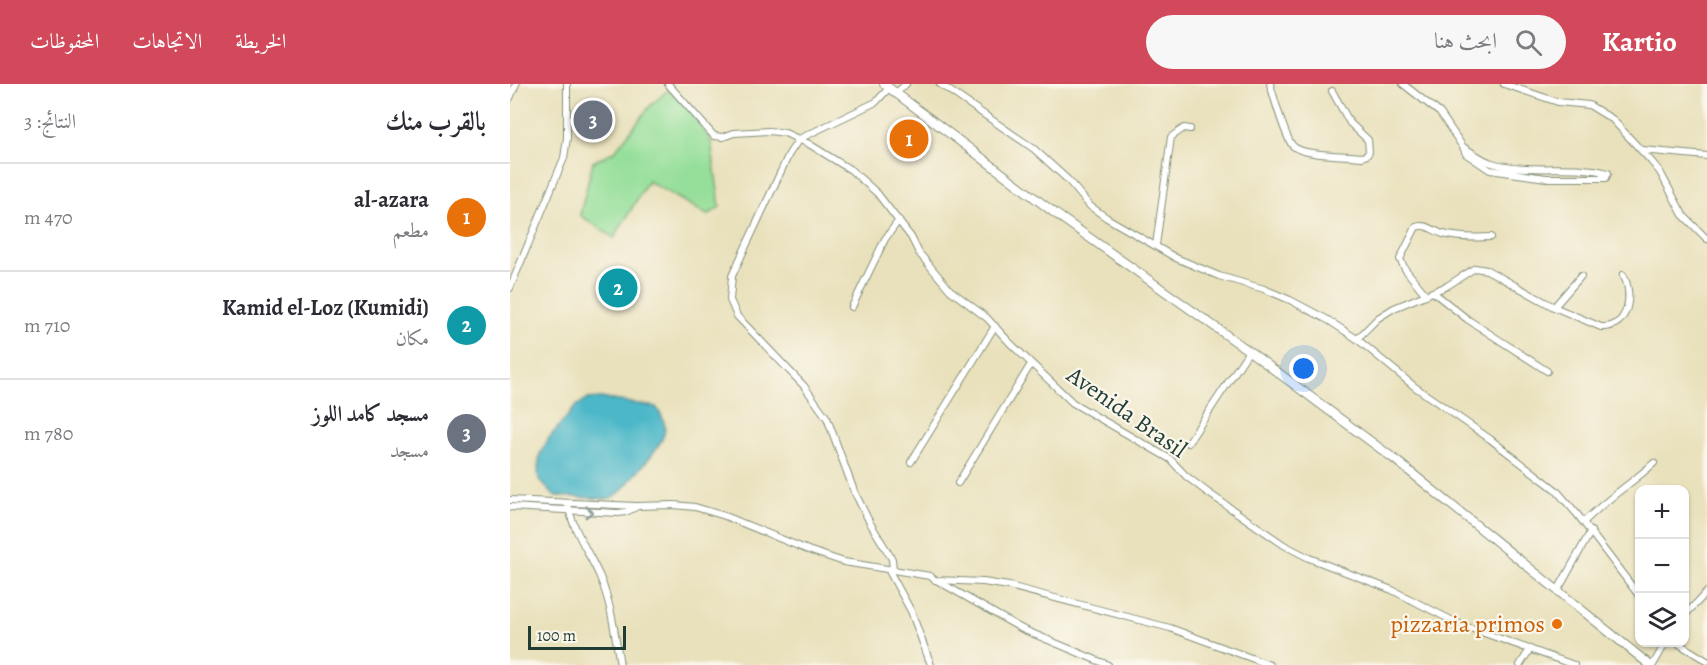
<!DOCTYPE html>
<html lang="ar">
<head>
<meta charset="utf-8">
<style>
	:root { --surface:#fff; --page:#f7f7f7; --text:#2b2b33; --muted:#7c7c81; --line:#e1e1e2; --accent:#d1495b }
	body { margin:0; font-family:Alegreya,Amiri,serif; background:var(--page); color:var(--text); direction:rtl }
	.controls { position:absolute; right:18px; bottom:18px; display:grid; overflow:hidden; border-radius:12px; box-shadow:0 2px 4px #0004 }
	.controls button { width:54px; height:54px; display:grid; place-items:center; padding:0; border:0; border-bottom:2px solid var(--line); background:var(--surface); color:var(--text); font:30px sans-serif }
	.scale { position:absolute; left:18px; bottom:15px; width:98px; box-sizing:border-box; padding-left:6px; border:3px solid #1f3d34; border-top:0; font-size:16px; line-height:21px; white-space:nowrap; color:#1f3d34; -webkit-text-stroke:4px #fbf7ec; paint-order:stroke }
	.you { position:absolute; left:794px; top:285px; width:21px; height:21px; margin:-15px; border:4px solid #fff; border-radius:50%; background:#1a73e8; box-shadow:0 0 0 9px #1a73e833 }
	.badge { display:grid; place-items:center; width:39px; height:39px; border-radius:50%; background:var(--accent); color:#fff; font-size:20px; font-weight:700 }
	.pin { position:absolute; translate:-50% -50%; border:3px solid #fff; box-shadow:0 2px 6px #0006 }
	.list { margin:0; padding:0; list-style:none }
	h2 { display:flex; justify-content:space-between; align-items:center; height:78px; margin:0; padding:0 24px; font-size:26px }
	h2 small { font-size:20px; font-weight:400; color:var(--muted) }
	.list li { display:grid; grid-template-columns:39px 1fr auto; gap:18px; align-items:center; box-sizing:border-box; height:108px; padding:0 24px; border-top:2px solid var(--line) }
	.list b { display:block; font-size:22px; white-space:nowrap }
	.list p { margin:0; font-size:20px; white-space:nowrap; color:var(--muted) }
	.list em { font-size:20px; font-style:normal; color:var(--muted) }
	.icon { flex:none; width:33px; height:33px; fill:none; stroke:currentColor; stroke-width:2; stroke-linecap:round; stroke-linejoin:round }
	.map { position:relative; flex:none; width:1197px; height:581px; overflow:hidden; direction:ltr }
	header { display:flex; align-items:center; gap:36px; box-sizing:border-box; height:84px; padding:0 30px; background:var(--accent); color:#fff }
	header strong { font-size:28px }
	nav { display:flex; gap:33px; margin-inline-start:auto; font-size:21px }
	.search { width:420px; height:54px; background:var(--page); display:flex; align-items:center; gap:15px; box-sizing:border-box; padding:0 21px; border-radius:33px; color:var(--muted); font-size:22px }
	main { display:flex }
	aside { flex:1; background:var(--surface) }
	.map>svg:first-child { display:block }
</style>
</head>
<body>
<header>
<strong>Kartio</strong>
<div class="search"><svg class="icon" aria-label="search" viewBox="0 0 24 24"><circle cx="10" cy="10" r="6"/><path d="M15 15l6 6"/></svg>ابحث هنا</div>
<nav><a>الخريطة</a><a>الاتجاهات</a><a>المحفوظات</a></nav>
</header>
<main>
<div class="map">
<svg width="1197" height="581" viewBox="0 0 1197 581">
	<rect width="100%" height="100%" fill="#fbf7ec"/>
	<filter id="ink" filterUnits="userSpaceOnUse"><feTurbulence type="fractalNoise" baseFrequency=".0167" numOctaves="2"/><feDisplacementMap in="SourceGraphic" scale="12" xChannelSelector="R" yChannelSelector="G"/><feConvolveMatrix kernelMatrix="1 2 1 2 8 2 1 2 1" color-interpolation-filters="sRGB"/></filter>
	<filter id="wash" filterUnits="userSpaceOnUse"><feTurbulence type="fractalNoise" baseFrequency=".008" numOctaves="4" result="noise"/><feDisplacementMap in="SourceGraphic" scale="24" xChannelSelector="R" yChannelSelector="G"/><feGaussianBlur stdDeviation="1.35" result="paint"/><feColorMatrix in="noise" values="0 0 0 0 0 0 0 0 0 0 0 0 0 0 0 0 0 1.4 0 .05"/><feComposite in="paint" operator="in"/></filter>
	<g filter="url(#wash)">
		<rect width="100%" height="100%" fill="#e9e1bc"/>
		<path fill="#96df9a" stroke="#5a8e67" stroke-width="1.5" d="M 158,6 L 178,22 L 201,57 L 210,123 L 198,131 L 138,97 L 104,154 L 70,131 L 83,78 L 105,67 L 140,22 Z"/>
		<path fill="#4cb7c8" stroke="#367a7e" stroke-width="1.5" d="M 91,314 L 146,323 C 152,331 157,340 154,350 C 150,365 121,395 109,409 L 101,414 L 94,415 L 45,412 L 29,396 L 28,384 L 30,370 L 39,354 L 66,322 L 77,315 Z"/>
	</g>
	<g filter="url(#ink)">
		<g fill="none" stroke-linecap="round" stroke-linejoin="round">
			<defs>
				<g id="street">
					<path d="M 158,0 L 204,52 L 213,53 L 224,49 L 259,47 L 275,49 L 299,60 L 341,86 L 367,109 L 401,153 L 409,169 L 440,206 L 477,234 L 500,259 L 563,319 L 660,375 L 676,392 L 697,408 L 774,461 L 799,474 L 882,506 L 949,540 L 1064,581"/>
					<path d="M 430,0 L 524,65 L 558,96 L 580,122 L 597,134 L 666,174 L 709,192 L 754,205 L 780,216 L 818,236 L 847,255 L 905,303 L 980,355 L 1046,406 L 1067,430 L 1130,513"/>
					<path d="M 760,0 C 764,13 775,54 783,62 C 793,72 836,71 852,73 L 857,71 L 859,68 L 858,56 L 840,39 L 822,7"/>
					<path d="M 893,0 L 930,29 L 953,63 L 956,70 L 980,86 L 1036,94 L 1096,94 L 1098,89 C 1061,79 1020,90 982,79 C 972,76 962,68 953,63"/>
					<path d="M 994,0 L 1048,18 L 1079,21 L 1102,35 L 1141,77 L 1150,88 L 1173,131 L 1197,155"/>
					<path d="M 379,4 L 366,18 L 289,55 L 279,70 L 222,192 L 220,216 L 227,232 L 294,302 L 317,334 L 344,407 L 360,439 L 382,475 L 383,486"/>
					<path d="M 385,10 L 396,0"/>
					<path d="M 0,14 L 6,0"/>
					<path d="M 1132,66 L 1197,72"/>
					<path d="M 646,161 L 661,53 L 674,44 L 680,45"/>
					<path d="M 0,204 L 54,74 L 57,54 L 57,0"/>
					<path d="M 923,208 L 957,235 L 1037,287"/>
					<path d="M 916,211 L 895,185 L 890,175 L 906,143 C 917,139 923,147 933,150 C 949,154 965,154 981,153"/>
					<path d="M 342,223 L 375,155 L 389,136"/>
					<path d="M 1044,223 L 1091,243 C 1119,245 1124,209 1113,191"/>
					<path d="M 847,255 L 868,234 L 884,224 L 937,202 L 965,184 L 977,186 L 1044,223 L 1071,192"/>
					<path d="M 678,359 L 739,267"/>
					<path d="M 401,378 L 485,242"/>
					<path d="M 448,399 L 521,280"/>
					<path d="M 0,416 L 126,422 L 164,421 L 185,423 L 215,432 L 298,466 L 334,478 L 420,492 L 425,496 L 473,498 L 499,502 L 660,544 L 760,581"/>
					<path d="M 58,420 C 62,445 80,470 90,493 C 102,522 105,551 110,581"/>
					<path d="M 0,423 L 108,429 L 116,428 L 126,423"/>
					<path d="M 1074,438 C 1095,416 1121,400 1144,379"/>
					<path d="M 378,485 L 401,527 L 421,581"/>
					<path d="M 428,497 L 512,545 L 598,581"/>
					<path d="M 1048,506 L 1081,447"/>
					<path d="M 1174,532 L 1197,508"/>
					<path d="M 1166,558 L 1197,577"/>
					<path d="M 1010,581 L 1020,565"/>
					<path d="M 1143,581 L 1156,558"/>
				</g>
				<path id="secondary" d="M 374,0 L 546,130 L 739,267 L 883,374 L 1140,581"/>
			</defs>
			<use href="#street" stroke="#848f78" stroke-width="8"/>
			<use href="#secondary" stroke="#848f78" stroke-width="10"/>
			<use href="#street" stroke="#fff" stroke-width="6"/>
			<use href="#secondary" stroke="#fff" stroke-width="8"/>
		</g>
		<defs><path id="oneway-chevron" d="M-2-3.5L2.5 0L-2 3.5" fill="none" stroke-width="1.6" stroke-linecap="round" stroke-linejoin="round" transform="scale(1.5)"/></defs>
		<use stroke="#8f9e9a" href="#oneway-chevron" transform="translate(79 428) rotate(2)"/>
	</g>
	<circle fill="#e8710a" stroke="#fbf7ec" stroke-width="2" cx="1047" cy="540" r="6"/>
	<g text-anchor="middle" stroke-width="4.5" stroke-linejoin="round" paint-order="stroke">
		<g font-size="24" fill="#1f3d34" stroke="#fbf7ec">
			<text transform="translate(617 328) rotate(35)" y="8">Avenida Brasil</text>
		</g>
		<g font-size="24" fill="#c56008" stroke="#fbf7ec" text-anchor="end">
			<text x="1035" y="548">pizzaria primos</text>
		</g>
	</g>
</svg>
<div class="controls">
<button>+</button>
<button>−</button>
<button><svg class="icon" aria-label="layers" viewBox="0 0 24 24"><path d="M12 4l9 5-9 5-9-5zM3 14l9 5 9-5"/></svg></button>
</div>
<div class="scale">100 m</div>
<div class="you"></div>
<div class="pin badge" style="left:399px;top:55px;background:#e8710a">1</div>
<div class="pin badge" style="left:108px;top:204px;background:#0f9aa8">2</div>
<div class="pin badge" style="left:83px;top:36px;background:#6b7280">3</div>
</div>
<aside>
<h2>بالقرب منك<small>النتائج: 3</small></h2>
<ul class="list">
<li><span class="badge" style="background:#e8710a">1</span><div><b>al-azara</b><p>مطعم</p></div><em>470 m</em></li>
<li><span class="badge" style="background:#0f9aa8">2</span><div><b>Kamid el-Loz (Kumidi)</b><p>مكان</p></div><em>710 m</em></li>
<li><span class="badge" style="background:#6b7280">3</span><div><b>مسجد كامد اللوز</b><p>مسجد</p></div><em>780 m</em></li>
</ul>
</aside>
</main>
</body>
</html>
